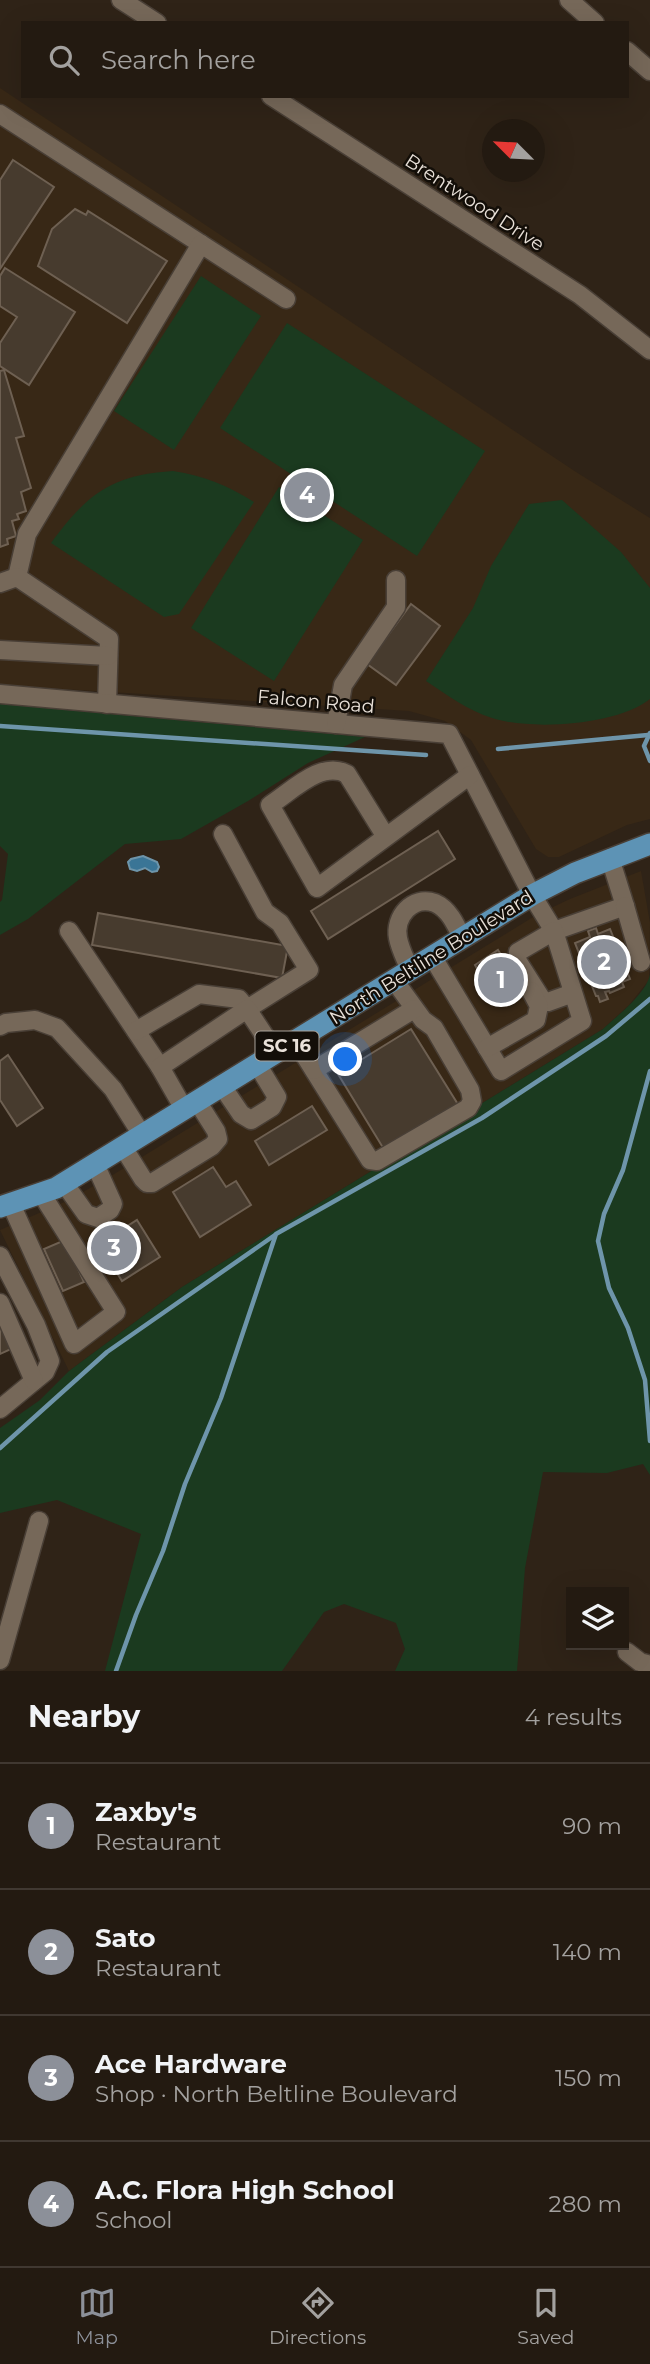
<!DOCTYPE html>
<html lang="en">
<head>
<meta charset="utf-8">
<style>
	:root { --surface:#231a11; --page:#2b231a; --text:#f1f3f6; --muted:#a3a19f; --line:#403831; --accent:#8c9099 }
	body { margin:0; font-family:Montserrat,sans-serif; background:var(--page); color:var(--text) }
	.controls { position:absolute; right:21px; bottom:21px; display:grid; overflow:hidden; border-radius:0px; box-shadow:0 7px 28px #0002 }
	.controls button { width:63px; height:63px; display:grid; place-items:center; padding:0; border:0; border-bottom:2px solid var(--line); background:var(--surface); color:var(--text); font:35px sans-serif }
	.compass { position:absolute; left:482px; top:119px; width:63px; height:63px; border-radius:50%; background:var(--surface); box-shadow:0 7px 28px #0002; rotate:294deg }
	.you { position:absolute; left:346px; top:1060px; width:24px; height:24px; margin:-18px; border:5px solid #fff; border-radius:50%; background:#1a73e8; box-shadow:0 0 0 10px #1a73e833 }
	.badge { display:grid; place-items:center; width:46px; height:46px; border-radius:50%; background:var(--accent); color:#fff; font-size:23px; font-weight:700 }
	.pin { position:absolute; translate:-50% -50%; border:4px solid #fff; box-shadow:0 2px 7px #0006 }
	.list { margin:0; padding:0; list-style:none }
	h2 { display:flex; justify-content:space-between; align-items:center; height:91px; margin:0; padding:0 28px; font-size:30px }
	h2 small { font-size:23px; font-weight:400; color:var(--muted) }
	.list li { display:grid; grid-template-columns:46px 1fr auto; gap:21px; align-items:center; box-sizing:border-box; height:126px; padding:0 28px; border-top:2px solid var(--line) }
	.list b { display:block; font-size:26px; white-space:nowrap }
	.list p { margin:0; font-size:23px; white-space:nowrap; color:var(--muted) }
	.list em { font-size:23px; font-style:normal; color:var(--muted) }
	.icon { flex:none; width:38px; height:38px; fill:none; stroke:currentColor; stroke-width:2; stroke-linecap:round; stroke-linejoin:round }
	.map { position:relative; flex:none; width:650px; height:1671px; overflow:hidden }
	.search { position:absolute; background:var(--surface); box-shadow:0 7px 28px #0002; left:21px; right:21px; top:21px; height:77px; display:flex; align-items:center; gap:18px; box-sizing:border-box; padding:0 24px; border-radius:0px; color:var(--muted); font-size:26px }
	.sheet { height:595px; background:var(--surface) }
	nav { display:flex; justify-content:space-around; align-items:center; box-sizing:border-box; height:98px; border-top:2px solid var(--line); background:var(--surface); font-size:19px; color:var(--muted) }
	nav a { display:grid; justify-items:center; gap:4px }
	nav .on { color:var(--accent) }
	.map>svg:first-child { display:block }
</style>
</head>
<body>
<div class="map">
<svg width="650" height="1671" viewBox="0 0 650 1671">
	<rect width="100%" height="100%" fill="#2f2317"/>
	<g fill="#382816">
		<path d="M 0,88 L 576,472 L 650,518 L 650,819 L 627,825 L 559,857 L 548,857 L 536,849 L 471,740 L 445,721 L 409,711 L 0,685 Z"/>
		<path d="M 641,871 L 650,923 L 649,980 L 629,1005 L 603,1029 L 182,1287 L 69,1371 L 0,1230 L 69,1200 L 111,1176 L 538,914 L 570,899 Z"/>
	</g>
	<g fill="#1b3a1f">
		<path d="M 201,276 L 261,316 L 174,450 L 114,411 Z"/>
		<path d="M 287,323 L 485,451 L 417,556 L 220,428 Z"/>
		<path d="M 173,471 C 204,476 227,485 254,502 L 179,614 L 164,617 L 51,543 C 87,494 111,475 173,471 Z"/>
		<path d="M 279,487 L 363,540 L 274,681 L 191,628 Z"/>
		<path d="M 562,500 L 621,552 L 650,588 L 650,699 C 618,725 531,731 492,718 C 467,710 447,695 426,681 L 473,608 L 491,566 L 529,504 Z"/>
		<path d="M 0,704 L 365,737 L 308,763 L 248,801 L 181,839 L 125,844 L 28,919 L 0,935 L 0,902 L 2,900 L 8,854 L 0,846 Z"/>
		<path d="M 650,974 L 650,1475 L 643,1464 L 607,1473 L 543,1472 L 525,1568 L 517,1671 L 395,1671 L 405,1649 L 396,1623 L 344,1604 L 324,1612 L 282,1671 L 105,1671 L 141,1534 L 57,1500 L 0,1513 L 0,1428 L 40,1400 L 69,1371 L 182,1287 L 603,1029 C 617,1016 647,993 650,974 Z"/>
	</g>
	<path fill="#3a7596" stroke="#6e95aa" stroke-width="2" d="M 143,856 L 157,862 L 159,867 L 157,871 L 152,872 L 145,868 L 137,871 L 130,869 L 128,862 L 131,859 Z"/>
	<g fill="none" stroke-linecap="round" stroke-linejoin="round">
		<g stroke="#6e95aa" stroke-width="4.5">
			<path d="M 0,726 L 426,755"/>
			<path d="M 650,733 L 644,746 L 650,761"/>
			<path d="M 498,749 L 648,735"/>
			<path d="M 650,1071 L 623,1170 L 604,1214 L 598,1241 L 609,1288 L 628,1328 L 645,1380 L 650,1441"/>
			<path d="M 0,1448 L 107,1352 L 275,1235"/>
			<path d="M 116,1671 L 136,1615 L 163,1551 L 185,1484 L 221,1398 L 276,1234 L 482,1118 L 606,1036 L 650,999"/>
		</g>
	</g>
	<g fill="#473b2e" stroke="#6e6052" stroke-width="2">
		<path d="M 13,160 L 54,187 L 0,269 L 0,180 Z"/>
		<path d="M 75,209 L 86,215 L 88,211 L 167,261 L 127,323 L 38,266 L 52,229 Z"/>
		<path d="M 5,268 L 75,312 L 29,385 L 0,366 L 0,343 L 17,317 L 0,306 L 0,276 Z"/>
		<path d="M 4,370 L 24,436 L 16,438 L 31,488 L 21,492 L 26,511 L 17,514 L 19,519 L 12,521 L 16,536 L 7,539 L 8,544 L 0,547 L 0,371 Z"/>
		<path d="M 411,604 L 440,626 L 396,685 L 367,664 Z"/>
		<path d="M 438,831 L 455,859 L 328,939 L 311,911 Z"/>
		<path d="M 98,913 L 288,946 L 282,978 L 92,945 Z"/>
		<path d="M 596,928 L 598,934 L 610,929 L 630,979 L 622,982 L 624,987 L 610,993 L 609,991 L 605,992 L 608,999 L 600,1002 L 598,996 L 596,996 L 575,943 L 590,937 L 588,931 Z"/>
		<path d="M 498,950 L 523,988 L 520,990 L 524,995 L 507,1006 L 504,1002 L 500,1005 L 498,1001 L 496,1002 L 475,965 Z"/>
		<path d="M 411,1029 L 459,1106 L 385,1151 L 338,1074 Z"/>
		<path d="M 8,1055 L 43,1108 L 17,1126 L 0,1100 L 0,1061 Z"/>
		<path d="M 312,1106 L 327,1130 L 269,1165 L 255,1141 Z"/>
		<path d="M 213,1167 L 226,1187 L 236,1181 L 251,1205 L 200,1237 L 173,1192 Z"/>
		<path d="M 137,1220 L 160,1257 L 122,1281 L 99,1244 Z"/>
		<path d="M 65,1240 L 84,1282 L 63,1291 L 44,1249 Z"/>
		<path d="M 0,1326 L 11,1349 L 0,1354 Z"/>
	</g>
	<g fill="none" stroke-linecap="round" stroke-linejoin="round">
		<defs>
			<g id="minor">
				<path d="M 121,0 L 157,23"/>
				<path d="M 569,0 L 595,23"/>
				<path d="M 627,51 L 650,71"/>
				<path d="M 271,96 L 580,295 L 650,350"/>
				<path d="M 0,114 L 201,244"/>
				<path d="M 17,577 L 27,534 L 201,244 L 286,299"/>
				<path d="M 0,583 L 17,577 L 109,639 L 107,704"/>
				<path d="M 0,650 L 108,656"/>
				<path d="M 0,694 L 449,734 L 532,895 L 554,931 L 625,906 L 610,858"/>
				<path d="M 336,724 L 343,685 L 396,607 L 396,580"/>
				<path d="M 386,837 L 347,774 C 321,760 292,791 270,805 L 317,888 L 470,775"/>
				<path d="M 625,906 L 641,962"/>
				<path d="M 69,931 L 160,1067"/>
				<path d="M 432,956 L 501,1071 L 582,1021 L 554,931 L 518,952 L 517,960 L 543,1001 L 548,1002 L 573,993"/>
				<path d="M 410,970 C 406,960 400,949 398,938 C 394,917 412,895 435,903 C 449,909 456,925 462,938"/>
				<path d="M 0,1026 L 6,1023 L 35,1020 L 57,1028 L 113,1089 L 142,1135"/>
				<path d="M 136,1031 L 199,994 L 239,999 L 247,1009 L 309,970 L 280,923 L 265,912 L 223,834"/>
				<path d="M 295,1040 L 370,1160 L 377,1161 L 468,1108 L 472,1101 L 470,1090 L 434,1028 L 423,1020 L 394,980"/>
				<path d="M 487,1048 L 536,1020 L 539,1006 L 531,991"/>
				<path d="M 314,1070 L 414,1009"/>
				<path d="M 222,1086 L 241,1114 L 251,1120 L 272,1107 L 277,1097 L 257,1064"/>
				<path d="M 184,1109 L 160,1067 L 247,1009 L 276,1053"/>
				<path d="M 123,1147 L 143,1179 L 147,1183 L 152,1183 L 212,1146 L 218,1139 L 216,1131 L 197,1101"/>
				<path d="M 64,1183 L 86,1214 L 98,1218 L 110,1210 L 113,1204 L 95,1164"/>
				<path d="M 11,1204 L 74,1344 L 116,1312 L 41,1193"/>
				<path d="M 0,1256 L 36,1325 L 50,1361 L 45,1372 L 0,1409"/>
				<path d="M 0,1303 L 34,1381"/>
				<path d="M 627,1652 L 640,1662 L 650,1665"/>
				<path d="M 0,1660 L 39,1521"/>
			</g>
			<path id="major" d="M 0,1207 L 56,1188 L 532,895 L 575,873 L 650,844"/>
		</defs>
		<use href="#minor" stroke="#493f36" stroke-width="21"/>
		<use href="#major" stroke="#493f36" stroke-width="24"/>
		<use href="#minor" stroke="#766859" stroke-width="18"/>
		<use href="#major" stroke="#5d93b5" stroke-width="21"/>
	</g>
	<g text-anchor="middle" stroke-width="5" stroke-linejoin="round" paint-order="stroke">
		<rect fill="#130e08" stroke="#a9a29a" stroke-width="2" x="255.5" y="1031.5" width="63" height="29" rx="5"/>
		<g font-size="18" font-weight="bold" fill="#e9e1d9">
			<text x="287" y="1052">SC 16</text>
		</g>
		<g font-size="19" fill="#e9e1d9" stroke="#130e08">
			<text transform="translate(475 202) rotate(33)" y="7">Brentwood Drive</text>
			<text transform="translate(316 701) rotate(5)" y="7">Falcon Road</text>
			<text transform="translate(431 957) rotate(-32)" y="7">North Beltline Boulevard</text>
		</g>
	</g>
</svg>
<div class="controls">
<button><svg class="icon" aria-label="layers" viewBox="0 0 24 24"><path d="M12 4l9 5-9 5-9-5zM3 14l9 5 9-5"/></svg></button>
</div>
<svg class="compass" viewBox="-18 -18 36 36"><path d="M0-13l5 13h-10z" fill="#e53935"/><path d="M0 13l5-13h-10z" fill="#a3a19f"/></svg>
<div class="you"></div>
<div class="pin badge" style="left:501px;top:980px">1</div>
<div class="pin badge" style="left:604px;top:962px">2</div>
<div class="pin badge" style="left:114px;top:1248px">3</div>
<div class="pin badge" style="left:307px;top:495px">4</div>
<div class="search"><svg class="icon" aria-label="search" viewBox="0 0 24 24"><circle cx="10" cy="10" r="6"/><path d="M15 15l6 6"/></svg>Search here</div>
</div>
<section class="sheet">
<h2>Nearby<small>4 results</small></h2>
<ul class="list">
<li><span class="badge">1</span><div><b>Zaxby's</b><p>Restaurant</p></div><em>90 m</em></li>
<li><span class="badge">2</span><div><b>Sato</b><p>Restaurant</p></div><em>140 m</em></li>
<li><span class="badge">3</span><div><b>Ace Hardware</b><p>Shop · North Beltline Boulevard</p></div><em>150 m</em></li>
<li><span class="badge">4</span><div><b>A.C. Flora High School</b><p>School</p></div><em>280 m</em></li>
</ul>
</section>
<nav>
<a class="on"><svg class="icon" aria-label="map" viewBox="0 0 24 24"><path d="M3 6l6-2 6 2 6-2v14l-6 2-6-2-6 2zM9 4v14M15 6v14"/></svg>Map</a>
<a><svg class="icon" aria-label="directions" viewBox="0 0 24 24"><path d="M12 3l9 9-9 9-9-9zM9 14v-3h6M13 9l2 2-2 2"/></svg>Directions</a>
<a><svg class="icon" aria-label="saved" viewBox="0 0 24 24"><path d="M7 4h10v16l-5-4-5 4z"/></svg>Saved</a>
</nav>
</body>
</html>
